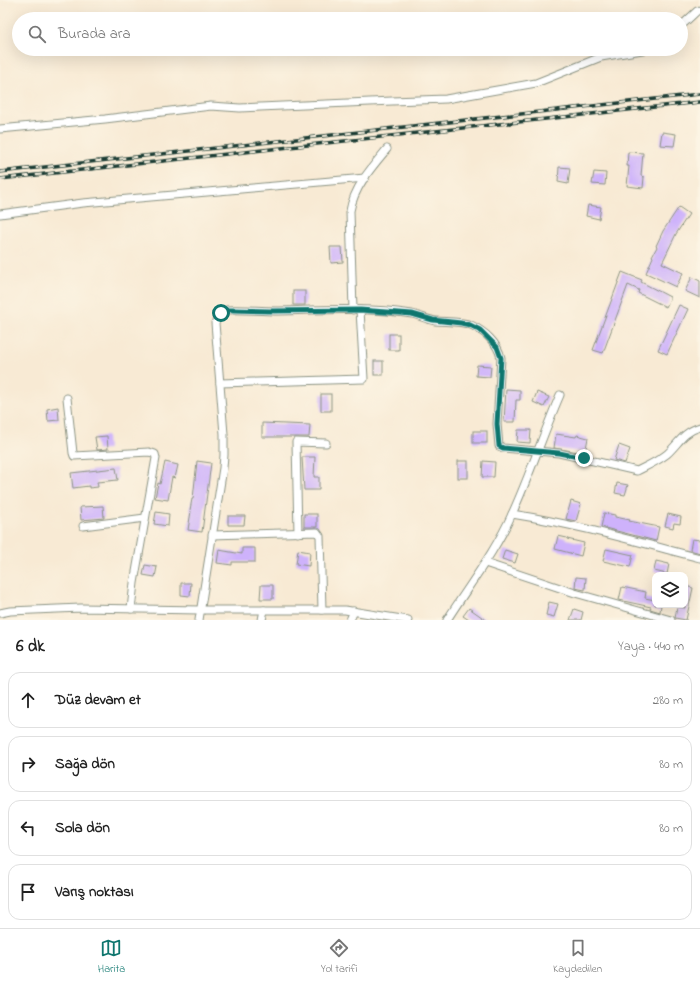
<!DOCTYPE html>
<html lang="tr">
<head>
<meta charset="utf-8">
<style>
	:root { --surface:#fff; --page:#f2f2f2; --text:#222; --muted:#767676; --line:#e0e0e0; --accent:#0f766e }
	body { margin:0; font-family:"Indie Flower",sans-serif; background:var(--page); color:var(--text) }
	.controls { position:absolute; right:12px; bottom:12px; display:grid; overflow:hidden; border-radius:8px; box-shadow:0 4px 16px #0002 }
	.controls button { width:36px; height:36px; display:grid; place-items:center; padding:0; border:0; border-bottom:1px solid var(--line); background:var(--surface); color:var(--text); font:20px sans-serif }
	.stop { position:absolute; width:12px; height:12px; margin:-9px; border:3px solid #0f766e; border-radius:50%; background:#fff }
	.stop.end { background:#0f766e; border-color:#fff; box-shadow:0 1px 4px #0008 }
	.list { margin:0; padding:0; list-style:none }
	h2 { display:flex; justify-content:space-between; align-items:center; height:52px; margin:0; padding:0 16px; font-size:17px }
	h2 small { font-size:13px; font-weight:400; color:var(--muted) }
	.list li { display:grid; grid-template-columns:26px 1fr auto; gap:12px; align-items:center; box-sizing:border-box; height:56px; margin:0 8px 8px; padding:0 8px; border:1px solid var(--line); border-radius:12px }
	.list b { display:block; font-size:15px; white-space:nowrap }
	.list em { font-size:13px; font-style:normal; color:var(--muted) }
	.icon { flex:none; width:22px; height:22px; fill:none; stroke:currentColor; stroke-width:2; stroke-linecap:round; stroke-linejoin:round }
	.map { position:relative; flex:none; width:700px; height:620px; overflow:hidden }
	.search { position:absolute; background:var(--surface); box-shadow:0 4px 16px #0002; left:12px; right:12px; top:12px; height:44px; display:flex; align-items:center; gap:10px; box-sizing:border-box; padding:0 14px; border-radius:22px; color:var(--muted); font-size:15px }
	.sheet { height:308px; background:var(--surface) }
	nav { display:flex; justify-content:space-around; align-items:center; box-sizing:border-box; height:56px; border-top:1px solid var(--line); background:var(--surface); font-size:11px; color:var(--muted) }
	nav a { display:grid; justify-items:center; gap:2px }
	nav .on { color:var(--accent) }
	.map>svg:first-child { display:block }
</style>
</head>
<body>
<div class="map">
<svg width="700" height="620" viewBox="0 0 700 620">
	<rect width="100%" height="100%" fill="#fcf5e5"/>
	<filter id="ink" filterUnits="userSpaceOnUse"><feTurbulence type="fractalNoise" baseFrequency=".025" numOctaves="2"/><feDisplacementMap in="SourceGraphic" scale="8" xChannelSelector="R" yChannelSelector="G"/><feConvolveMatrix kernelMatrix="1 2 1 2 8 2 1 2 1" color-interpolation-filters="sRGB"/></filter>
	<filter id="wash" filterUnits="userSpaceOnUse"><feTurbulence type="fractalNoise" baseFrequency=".012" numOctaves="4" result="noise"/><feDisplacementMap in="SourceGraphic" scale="16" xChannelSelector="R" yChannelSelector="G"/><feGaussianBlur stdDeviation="0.9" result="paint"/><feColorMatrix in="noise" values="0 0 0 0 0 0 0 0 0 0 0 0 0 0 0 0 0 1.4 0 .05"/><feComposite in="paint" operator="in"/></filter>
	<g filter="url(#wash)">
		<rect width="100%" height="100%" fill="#f8ead4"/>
		<g id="blocks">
			<g fill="#ceb2fb">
				<path d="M 662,132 L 676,134 L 674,146 L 660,145 Z"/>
				<path d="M 628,152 L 643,153 L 641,176 L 644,177 L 643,188 L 627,186 L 629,166 L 627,166 Z"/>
				<path d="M 559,167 L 570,168 L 568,184 L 558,182 Z"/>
				<path d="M 594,172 L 606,173 L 605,185 L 592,184 Z"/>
				<path d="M 588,205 L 601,207 L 599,219 L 586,216 Z"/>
				<path d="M 679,207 L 689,214 L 676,234 L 662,263 L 683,273 L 676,287 L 646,273 L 653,257 L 652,256 L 657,247 L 656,246 L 663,231 Z"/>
				<path d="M 330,247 L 342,247 L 343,262 L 331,263 Z"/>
				<path d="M 622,272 L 642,280 L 641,282 L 670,297 L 670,299 L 666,307 L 638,293 L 639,290 L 628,285 L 603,353 L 593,350 Z"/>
				<path d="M 692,277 L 700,281 L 700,298 L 685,291 Z"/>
				<rect x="293" y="291" width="12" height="14"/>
				<path d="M 679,305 L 688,309 L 667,354 L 658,350 Z"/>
				<rect x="389" y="334" width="10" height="16"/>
				<rect x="374" y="361" width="9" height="14"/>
				<path d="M 477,365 L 491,366 L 490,377 L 476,376 Z"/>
				<path d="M 506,389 L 520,390 L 520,400 L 516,400 L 515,422 L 504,422 Z"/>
				<path d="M 537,392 L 549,397 L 544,407 L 533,402 Z"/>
				<rect x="321" y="394" width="10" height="17"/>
				<path d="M 58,407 L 59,420 L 48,421 L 47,409 Z"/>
				<path d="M 262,423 L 310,425 L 309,437 L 262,437 Z"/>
				<path d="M 518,430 L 531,430 L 530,443 L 517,442 Z"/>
				<rect x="473" y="431" width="14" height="12"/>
				<path d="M 556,434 L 576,437 L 577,435 L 588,438 L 585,453 L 554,448 Z"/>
				<path d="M 107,436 L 108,449 L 97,450 L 95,437 Z"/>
				<path d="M 619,445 L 630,449 L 625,463 L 614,460 Z"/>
				<path d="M 302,457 L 315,457 L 314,477 L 319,477 L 319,490 L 304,490 Z"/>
				<path d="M 197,461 L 211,463 L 202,532 L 188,530 L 191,511 L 190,510 L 192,499 L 193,499 Z"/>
				<rect x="458" y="461" width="10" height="17"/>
				<path d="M 483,461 L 495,462 L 494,477 L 482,477 Z"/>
				<path d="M 165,462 L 178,465 L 175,478 L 172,477 L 168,500 L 155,498 L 158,483 L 160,484 Z"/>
				<path d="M 116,468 L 118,480 L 97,482 L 98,487 L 89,488 L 89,486 L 73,488 L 71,473 Z"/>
				<path d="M 617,483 L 628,485 L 625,495 L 615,493 Z"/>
				<path d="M 571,501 L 581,504 L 576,521 L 566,519 Z"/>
				<path d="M 103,506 L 104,518 L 81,520 L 80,507 Z"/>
				<path d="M 156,512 L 169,514 L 168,526 L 154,524 Z"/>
				<path d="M 604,513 L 615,515 L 615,517 L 630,520 L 629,521 L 659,527 L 656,541 L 601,527 Z"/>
				<rect x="304" y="514" width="13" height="13"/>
				<path d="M 668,514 L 681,517 L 680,524 L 674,523 L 673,528 L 665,526 Z"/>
				<path d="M 228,516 L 245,516 L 244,525 L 228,525 Z"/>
				<path d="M 558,536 L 567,538 L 567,539 L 584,543 L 581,556 L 555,549 Z"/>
				<path d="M 692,539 L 700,540 L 700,553 L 690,550 Z"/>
				<path d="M 242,548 L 255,548 L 255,562 L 232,562 L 232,565 L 217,563 L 219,550 L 242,554 Z"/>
				<path d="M 606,549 L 633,555 L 630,567 L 603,561 Z"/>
				<path d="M 298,550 L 310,552 L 309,566 L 296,564 Z"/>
				<path d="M 505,550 L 518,554 L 515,563 L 502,559 Z"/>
				<path d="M 656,561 L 669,564 L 667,574 L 654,571 Z"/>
				<path d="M 145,565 L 157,567 L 155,577 L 143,575 Z"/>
				<path d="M 576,577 L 586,578 L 585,590 L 575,588 Z"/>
				<path d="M 181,583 L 191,583 L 190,596 L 181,595 Z"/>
				<path d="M 261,585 L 273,585 L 273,599 L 260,599 Z"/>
				<path d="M 685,586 L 693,588 L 686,620 L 675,618 L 677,607 L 685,608 Z"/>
				<path d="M 622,587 L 646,592 L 645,598 L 655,600 L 655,605 L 661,605 L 660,612 L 650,609 L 651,607 L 619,600 Z"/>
				<path d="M 549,602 L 558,604 L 554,617 L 546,615 Z"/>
				<path d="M 469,608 L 486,620 L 469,620 L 463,616 Z"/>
				<path d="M 574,609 L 583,612 L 581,620 L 570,620 Z"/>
			</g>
		</g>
	</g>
	<g filter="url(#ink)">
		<use href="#blocks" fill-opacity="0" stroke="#8c9484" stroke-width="1"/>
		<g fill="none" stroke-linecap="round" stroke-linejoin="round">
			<defs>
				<g id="minor">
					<path d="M 681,26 L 697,11 L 700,10"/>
					<path d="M 0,129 L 105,119 L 211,106 L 240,108 L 392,101 L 446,99 L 536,83 L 601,57 L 648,49"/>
					<path d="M 0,214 L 83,203 L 365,178"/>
					<path d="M 353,310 L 350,211 C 354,187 372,167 387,149"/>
					<path d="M 220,383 L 364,379 L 360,310"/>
					<path d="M 67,398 L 73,453 L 74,456 L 149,452 L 155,454 L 156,458 L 134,583 L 131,609"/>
					<path d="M 512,514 C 575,524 638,542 700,558"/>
					<path d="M 83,526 L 145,518"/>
					<path d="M 298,533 L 296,442 L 326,443"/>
					<path d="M 212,535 L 317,532 L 320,536 L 322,610"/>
					<path d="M 485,563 L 575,593 L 671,620"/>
					<path d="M 0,613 L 10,611 L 81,608 L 200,610 L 345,610 L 408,620"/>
					<path d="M 199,620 L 223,468 L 224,455 L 224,434 L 215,323 L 221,313 L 226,310 C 242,309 259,311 275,311 C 320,310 367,307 412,314 C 420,316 427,319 435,321 C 447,322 460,321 471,325 C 484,331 498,343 501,358 L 497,424 L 499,446 L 503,448 L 559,453 L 637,471 C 647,466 658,461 667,454 C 679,443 683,432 700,427"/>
					<path d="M 262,620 L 264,610"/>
					<path d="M 350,620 L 354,611"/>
					<path d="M 447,620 C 469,585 495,552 512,514 C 530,475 543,434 560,395"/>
				</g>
			</defs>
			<use href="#minor" stroke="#8c9484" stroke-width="9"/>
			<use href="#minor" stroke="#fff" stroke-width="7"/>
			<defs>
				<g id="rail">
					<path d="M 0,172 L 700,94"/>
					<path d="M 0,179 L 700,102"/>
				</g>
			</defs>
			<use href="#rail" stroke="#1f3d34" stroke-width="3.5"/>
			<use href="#rail" stroke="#fcf5e5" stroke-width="2" stroke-dasharray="6" stroke-linecap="butt"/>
		</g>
	</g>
	<g fill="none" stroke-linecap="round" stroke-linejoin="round" filter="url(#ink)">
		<path stroke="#0f766e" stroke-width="5" d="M 221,313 L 226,310 L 232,310 L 270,311 L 360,310 L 412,314 L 433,320 L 461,323 L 470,325 L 480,330 L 497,347 L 501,358 L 497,424 L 499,446 L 503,448 L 559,453 L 584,458"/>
	</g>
</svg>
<div class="controls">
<button><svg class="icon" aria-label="layers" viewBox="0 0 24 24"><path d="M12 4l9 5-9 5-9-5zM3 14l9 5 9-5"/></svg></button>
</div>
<div class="stop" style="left:221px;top:313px"></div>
<div class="stop end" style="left:584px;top:458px"></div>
<div class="search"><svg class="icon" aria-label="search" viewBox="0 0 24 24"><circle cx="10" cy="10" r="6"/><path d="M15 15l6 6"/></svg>Burada ara</div>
</div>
<section class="sheet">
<h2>6 dk<small>Yaya · 440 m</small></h2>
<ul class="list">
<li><svg class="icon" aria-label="ahead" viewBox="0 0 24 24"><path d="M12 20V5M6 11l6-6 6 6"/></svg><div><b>Düz devam et</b></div><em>280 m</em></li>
<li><svg class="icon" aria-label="right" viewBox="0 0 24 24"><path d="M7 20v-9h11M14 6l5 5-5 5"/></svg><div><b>Sağa dön</b></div><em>80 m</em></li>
<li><svg class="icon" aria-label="left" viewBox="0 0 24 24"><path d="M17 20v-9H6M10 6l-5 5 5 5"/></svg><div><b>Sola dön</b></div><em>80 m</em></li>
<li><svg class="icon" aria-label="arrive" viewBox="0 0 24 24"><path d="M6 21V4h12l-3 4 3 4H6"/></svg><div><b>Varış noktası</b></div></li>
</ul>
</section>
<nav>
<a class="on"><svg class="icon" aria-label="map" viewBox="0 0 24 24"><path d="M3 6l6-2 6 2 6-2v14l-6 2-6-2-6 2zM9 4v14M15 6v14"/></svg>Harita</a>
<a><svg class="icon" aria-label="directions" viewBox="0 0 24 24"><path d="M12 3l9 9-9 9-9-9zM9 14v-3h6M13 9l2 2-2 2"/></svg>Yol tarifi</a>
<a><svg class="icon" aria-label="saved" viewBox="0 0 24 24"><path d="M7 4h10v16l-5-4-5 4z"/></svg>Kaydedilen</a>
</nav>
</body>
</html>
